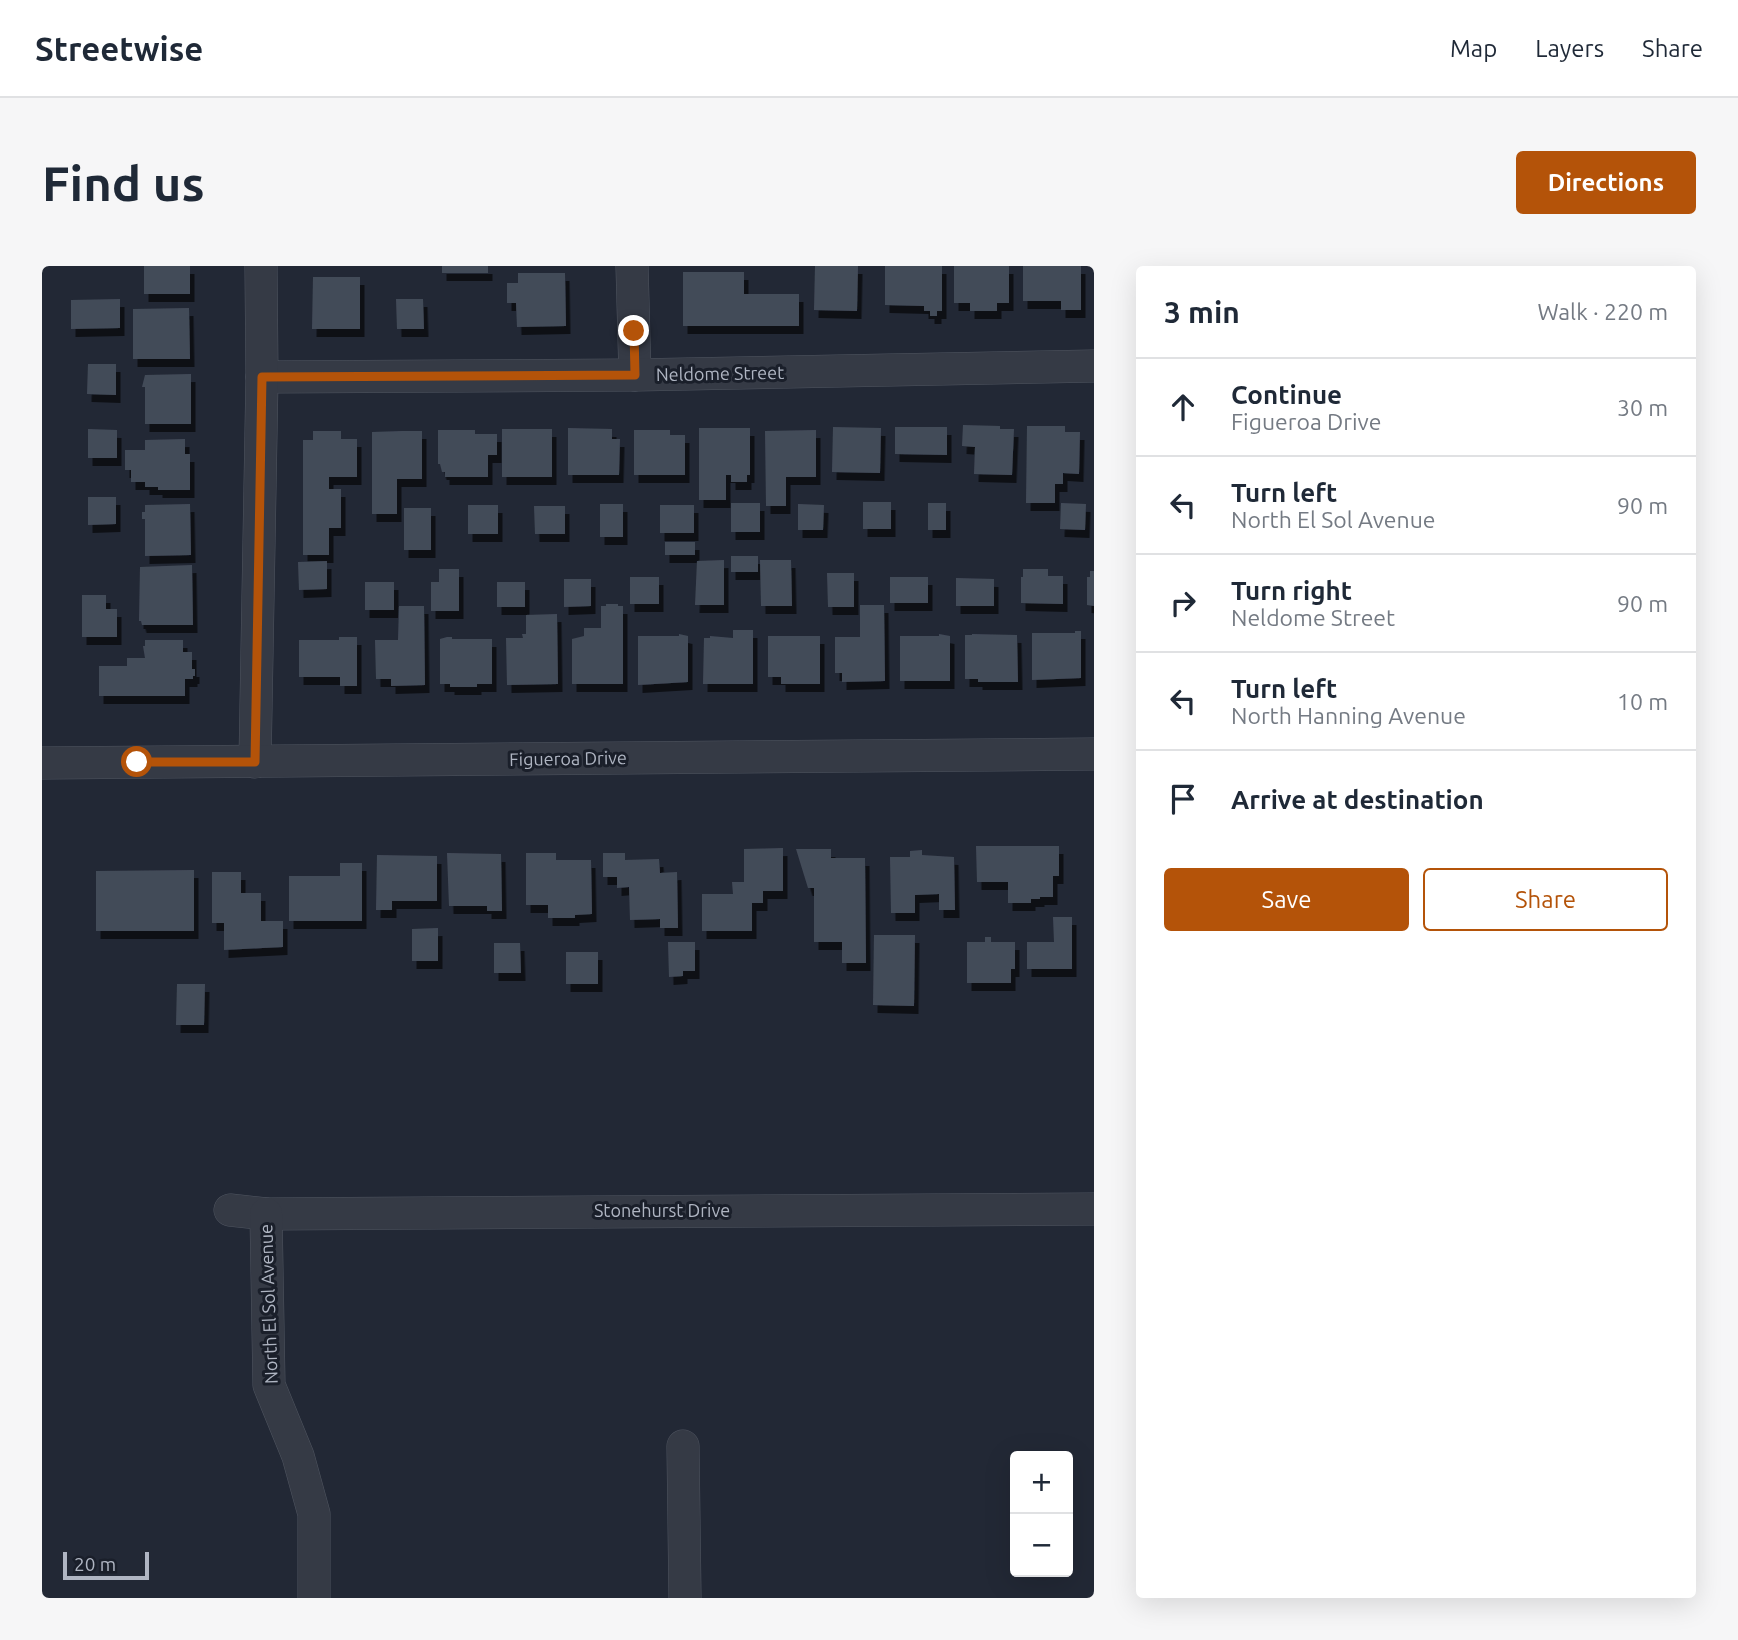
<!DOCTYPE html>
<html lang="en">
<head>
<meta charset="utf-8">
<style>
	:root { --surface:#fff; --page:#f6f6f7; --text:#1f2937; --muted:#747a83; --line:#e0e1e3; --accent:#b45309 }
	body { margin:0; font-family:Ubuntu,sans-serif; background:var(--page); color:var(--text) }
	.controls { position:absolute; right:21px; bottom:21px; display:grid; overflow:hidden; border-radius:7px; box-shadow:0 7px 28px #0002 }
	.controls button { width:63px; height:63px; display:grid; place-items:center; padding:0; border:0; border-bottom:2px solid var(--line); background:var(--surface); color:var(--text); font:35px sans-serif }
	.scale { position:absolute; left:21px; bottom:18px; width:86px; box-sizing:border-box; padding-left:7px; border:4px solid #afb5c2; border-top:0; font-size:19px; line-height:24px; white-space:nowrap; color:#afb5c2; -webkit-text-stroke:5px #1a1f2a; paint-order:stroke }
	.stop { position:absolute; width:21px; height:21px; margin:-16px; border:5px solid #b45309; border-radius:50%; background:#fff }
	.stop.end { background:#b45309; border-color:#fff; box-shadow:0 2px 7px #0008 }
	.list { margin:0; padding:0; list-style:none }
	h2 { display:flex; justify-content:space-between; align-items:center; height:91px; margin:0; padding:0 28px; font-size:30px }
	h2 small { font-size:23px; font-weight:400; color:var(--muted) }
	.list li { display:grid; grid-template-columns:46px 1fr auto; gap:21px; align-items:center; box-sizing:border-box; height:98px; padding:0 28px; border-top:2px solid var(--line) }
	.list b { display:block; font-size:26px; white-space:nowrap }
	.list p { margin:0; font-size:23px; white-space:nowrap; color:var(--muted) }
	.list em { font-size:23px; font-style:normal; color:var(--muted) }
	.actions { display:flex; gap:14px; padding:21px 28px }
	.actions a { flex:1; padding:16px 0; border:2px solid var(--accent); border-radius:7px; text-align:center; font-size:24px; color:var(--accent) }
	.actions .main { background:var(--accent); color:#fff }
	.icon { flex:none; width:38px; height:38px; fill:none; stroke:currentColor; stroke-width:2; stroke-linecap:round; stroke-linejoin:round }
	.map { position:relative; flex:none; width:1052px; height:1332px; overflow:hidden; border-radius:7px }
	header { display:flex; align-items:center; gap:42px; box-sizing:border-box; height:98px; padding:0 35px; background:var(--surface); border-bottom:2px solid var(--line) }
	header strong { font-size:33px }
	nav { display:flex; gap:38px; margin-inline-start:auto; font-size:24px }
	.intro { display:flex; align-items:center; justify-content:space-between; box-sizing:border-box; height:168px; padding:0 42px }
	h1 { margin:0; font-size:49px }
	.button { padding:18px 32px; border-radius:7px; background:var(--accent); color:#fff; font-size:24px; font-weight:700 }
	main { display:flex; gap:42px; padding:0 42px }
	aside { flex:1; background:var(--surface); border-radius:7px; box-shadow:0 7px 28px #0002 }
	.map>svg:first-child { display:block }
</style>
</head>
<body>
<header>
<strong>Streetwise</strong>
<nav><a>Map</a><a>Layers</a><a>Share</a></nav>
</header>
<div class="intro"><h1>Find us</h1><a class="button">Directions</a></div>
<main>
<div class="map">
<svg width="1052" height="1332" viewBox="0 0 1052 1332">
	<defs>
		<filter id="shadow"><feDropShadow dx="4.5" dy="8" stdDeviation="0" flood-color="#0009"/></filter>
	</defs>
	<rect width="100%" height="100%" fill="#222835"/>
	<g fill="#434b59" filter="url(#shadow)">
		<rect x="102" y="0" width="46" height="28"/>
		<rect x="400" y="0" width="46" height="7"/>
		<path d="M 773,0 L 816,0 L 815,45 L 772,44 Z"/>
		<path d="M 843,0 L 900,0 L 900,45 L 895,45 L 895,50 L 888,50 L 888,45 L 882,45 L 882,40 L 843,39 Z"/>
		<path d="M 912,0 L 967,0 L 967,37 L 955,37 L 955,45 L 928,45 L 928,37 L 912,37 Z"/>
		<path d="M 981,0 L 1039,0 L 1039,44 L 1019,44 L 1019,35 L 981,35 Z"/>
		<path d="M 641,6 L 702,6 L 702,28 L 757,28 L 757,60 L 641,60 Z"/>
		<path d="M 476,7 L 523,7 L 524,60 L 475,61 L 474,37 L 465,37 L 465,17 L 476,17 Z"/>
		<path d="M 271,11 L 318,11 L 318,63 L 270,63 Z"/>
		<path d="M 78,33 L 78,62 L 29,63 L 29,34 Z"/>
		<path d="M 354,33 L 381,33 L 382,63 L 355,63 Z"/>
		<path d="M 147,42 L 148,93 L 91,93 L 91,43 Z"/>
		<path d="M 46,98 L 74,98 L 74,129 L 45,128 Z"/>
		<path d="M 149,108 L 149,158 L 103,158 L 103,121 L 100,121 L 103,109 Z"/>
		<path d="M 921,159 L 958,160 L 958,163 L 972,163 L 970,209 L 932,208 L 933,181 L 920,180 Z"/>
		<path d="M 985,160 L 1023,160 L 1023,166 L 1038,166 L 1037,208 L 1021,207 L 1021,218 L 1013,218 L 1013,237 L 984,237 Z"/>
		<path d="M 791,161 L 839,162 L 838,207 L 790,206 Z"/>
		<path d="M 853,161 L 905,161 L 905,189 L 853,188 Z"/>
		<path d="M 526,162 L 570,163 L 570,173 L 578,173 L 577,209 L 526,209 Z"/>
		<path d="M 657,162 L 708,162 L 708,209 L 705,209 L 705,216 L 689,216 L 689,209 L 684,209 L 684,234 L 657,234 Z"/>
		<path d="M 46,163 L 75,164 L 75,192 L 46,192 Z"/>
		<rect x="460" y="163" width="50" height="48"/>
		<path d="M 396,164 L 433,164 L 433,168 L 455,168 L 455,189 L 446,189 L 446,211 L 403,211 L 403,206 L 400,206 L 398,198 L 396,198 Z"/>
		<path d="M 592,164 L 628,164 L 628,169 L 643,169 L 643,209 L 592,209 Z"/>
		<path d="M 774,164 L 774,211 L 744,211 L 744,240 L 724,240 L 723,165 Z"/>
		<path d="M 271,165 L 299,165 L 299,173 L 315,173 L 315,211 L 287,211 L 287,223 L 299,223 L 299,262 L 287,262 L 287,289 L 261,289 L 261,174 L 271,174 Z"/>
		<path d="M 360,165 L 380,165 L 380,213 L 355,213 L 355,248 L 330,248 L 330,166 Z"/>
		<path d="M 143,173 L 143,188 L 148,188 L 148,224 L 116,224 L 116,221 L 103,221 L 103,216 L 89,216 L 89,204 L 83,204 L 83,184 L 103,184 L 103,174 Z"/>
		<path d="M 46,231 L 74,231 L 74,258 L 46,259 Z"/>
		<rect x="821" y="236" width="28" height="27"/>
		<rect x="689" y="237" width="29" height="29"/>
		<rect x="886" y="237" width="18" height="27"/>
		<path d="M 1019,237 L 1044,238 L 1043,264 L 1018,263 Z"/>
		<path d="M 148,238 L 149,289 L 103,290 L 103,253 L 100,253 L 100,246 L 103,246 L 103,239 Z"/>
		<rect x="558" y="238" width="23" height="33"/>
		<path d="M 756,238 L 782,239 L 781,264 L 756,264 Z"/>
		<rect x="426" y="239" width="30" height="29"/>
		<rect x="618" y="239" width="34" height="28"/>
		<path d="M 492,240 L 523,240 L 523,268 L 493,268 Z"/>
		<rect x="362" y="242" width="27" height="42"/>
		<rect x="623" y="276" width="30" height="13"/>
		<rect x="689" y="290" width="27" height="16"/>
		<path d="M 682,294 L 682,339 L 653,339 L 655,295 Z"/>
		<path d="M 718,294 L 749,294 L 750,340 L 719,340 Z"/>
		<path d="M 285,295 L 285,323 L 257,324 L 256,296 Z"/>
		<path d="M 150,299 L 151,359 L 100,359 L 99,355 L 97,355 L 98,301 Z"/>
		<path d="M 397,303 L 417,303 L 417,345 L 389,345 L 389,316 L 397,316 Z"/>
		<path d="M 981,303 L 1006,303 L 1006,310 L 1021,310 L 1021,338 L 979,337 L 979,311 L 981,311 Z"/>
		<path d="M 1048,305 L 1052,305 L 1052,340 L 1045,339 L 1045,311 L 1048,311 Z"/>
		<path d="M 785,307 L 812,307 L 812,341 L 786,341 Z"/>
		<rect x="588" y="311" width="29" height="27"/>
		<rect x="848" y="311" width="38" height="26"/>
		<path d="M 914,312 L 952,313 L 952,340 L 914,340 Z"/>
		<path d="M 522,313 L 549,313 L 549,340 L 522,341 Z"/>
		<rect x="323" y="316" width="29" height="28"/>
		<rect x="455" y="316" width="28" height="25"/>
		<path d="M 40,329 L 64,329 L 64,343 L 75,343 L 75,371 L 40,371 Z"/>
		<path d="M 564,338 L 576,338 L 576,340 L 581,340 L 581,418 L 530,418 L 530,373 L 542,370 L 542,362 L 559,362 L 559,340 L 564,340 Z"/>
		<path d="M 818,339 L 842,339 L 843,415 L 800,416 L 800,407 L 793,407 L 793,371 L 818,371 Z"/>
		<path d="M 357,340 L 382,340 L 383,419 L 349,420 L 349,413 L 334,413 L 333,374 L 356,374 Z"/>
		<path d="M 515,348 L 516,418 L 465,419 L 464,372 L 481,372 L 480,368 L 484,368 L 484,349 Z"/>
		<path d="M 691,364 L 711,364 L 711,418 L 661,418 L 662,372 L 668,372 L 668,370 L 691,372 Z"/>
		<path d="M 1033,365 L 1039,365 L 1039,412 L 990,414 L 990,367 L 1033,367 Z"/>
		<path d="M 637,368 L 646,370 L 646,416 L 596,419 L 596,370 L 637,370 Z"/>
		<path d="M 897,368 L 908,370 L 908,415 L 858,415 L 858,370 L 897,370 Z"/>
		<path d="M 930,368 L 975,369 L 976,416 L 936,416 L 936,413 L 923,413 L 923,369 L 930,369 Z"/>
		<path d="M 726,370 L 778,370 L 778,418 L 739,418 L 739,411 L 726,411 Z"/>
		<path d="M 297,371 L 315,371 L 315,420 L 298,420 L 298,411 L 257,411 L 257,374 L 297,374 Z"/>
		<path d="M 405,371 L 410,371 L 410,373 L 450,373 L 450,418 L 435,418 L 435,421 L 408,421 L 408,418 L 398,418 L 398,373 Z"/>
		<path d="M 103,374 L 141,374 L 141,386 L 150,386 L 150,403 L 153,403 L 153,410 L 151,410 L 151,413 L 143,413 L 143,430 L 57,430 L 57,400 L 85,400 L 85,392 L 103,392 L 101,380 L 103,380 Z"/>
		<path d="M 934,580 L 1017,580 L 1017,610 L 1011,610 L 1011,631 L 998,631 L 998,633 L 989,633 L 989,637 L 966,637 L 966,616 L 935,616 Z"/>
		<path d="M 741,582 L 741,625 L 721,625 L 721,637 L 710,637 L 710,665 L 660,665 L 660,628 L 691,628 L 690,616 L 702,616 L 702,583 Z"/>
		<path d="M 754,583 L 789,583 L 789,592 L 823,592 L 824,697 L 800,697 L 800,676 L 772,676 L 772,622 L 766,622 Z"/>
		<path d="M 880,584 L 880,589 L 912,591 L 913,644 L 897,644 L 897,628 L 873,629 L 873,647 L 849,647 L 848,591 L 868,591 L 868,585 Z"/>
		<path d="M 405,587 L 459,588 L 460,645 L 445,645 L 445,640 L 407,640 Z"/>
		<path d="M 484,587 L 514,587 L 514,594 L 549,594 L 550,648 L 533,649 L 533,652 L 506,652 L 506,639 L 484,639 Z"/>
		<path d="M 561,587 L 583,587 L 583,594 L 617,593 L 618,607 L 635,606 L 636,662 L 618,662 L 618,653 L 588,654 L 587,621 L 575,622 L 575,611 L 561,611 Z"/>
		<path d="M 335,589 L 395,590 L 395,635 L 350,635 L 350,644 L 334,644 Z"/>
		<path d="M 298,597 L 320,597 L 320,655 L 247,655 L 247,610 L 298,610 Z"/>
		<path d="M 152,604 L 152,665 L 54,665 L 54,605 Z"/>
		<path d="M 170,606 L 199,606 L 199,627 L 219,627 L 219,655 L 241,655 L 241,681 L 182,684 L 182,657 L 170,657 Z"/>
		<path d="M 1011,651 L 1030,651 L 1030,703 L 985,703 L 985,676 L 1012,676 Z"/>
		<path d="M 396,662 L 396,695 L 370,695 L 370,663 Z"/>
		<path d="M 832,669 L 873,669 L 872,740 L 831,739 Z"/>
		<path d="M 943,671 L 949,671 L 949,676 L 973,676 L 973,703 L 969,703 L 969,717 L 925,717 L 925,676 L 943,676 Z"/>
		<path d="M 626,676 L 653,676 L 653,705 L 641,705 L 641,710 L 627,711 Z"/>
		<path d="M 452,677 L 478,677 L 479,707 L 452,707 Z"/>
		<rect x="524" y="686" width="32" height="32"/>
		<path d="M 135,718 L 163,718 L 162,759 L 134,759 Z"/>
	</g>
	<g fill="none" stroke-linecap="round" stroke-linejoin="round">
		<defs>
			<g id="minor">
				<path d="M 590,0 L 593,109"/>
				<path d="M 220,111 L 593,109 L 1052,100"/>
				<path d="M 213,496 L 220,111 L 219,0"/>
				<path d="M 0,497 L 1052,488"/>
				<path d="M 188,944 L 224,948 L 1052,943"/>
				<path d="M 224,948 L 227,1119 L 256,1190 L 272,1248 L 272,1332"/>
				<path d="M 641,1180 L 643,1332"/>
			</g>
		</defs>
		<use href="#minor" stroke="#4f5560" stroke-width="33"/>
		<use href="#minor" stroke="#353a45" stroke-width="32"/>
	</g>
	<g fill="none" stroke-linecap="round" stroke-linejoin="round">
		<path stroke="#b45309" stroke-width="9" d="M 95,496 L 213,496 L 220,111 L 593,109 L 592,65"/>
	</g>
	<g text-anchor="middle" stroke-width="6" stroke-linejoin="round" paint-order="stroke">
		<g font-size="18" fill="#afb5c2" stroke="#1a1f2a">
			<text transform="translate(678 108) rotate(-1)" y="6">Neldome Street</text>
			<text transform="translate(526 493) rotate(-1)" y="6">Figueroa Drive</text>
			<text x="620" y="951">Stonehurst Drive</text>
			<text transform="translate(227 1038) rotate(-92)" y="6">North El Sol Avenue</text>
		</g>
	</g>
</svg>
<div class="controls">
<button>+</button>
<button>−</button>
</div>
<div class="scale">20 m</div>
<div class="stop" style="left:95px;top:496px"></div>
<div class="stop end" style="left:592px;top:65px"></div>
</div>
<aside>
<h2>3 min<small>Walk · 220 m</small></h2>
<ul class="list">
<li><svg class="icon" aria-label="ahead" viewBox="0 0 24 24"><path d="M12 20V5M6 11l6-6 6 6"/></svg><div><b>Continue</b><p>Figueroa Drive</p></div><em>30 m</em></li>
<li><svg class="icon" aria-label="left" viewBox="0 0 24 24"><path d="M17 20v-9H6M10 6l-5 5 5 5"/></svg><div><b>Turn left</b><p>North El Sol Avenue</p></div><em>90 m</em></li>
<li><svg class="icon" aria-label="right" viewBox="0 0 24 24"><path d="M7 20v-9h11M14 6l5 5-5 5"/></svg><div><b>Turn right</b><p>Neldome Street</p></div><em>90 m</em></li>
<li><svg class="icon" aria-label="left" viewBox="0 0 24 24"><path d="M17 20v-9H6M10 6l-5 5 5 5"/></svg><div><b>Turn left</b><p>North Hanning Avenue</p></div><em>10 m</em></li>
<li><svg class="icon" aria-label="arrive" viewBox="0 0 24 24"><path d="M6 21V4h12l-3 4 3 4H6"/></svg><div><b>Arrive at destination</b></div></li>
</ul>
<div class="actions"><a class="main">Save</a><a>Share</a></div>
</aside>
</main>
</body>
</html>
